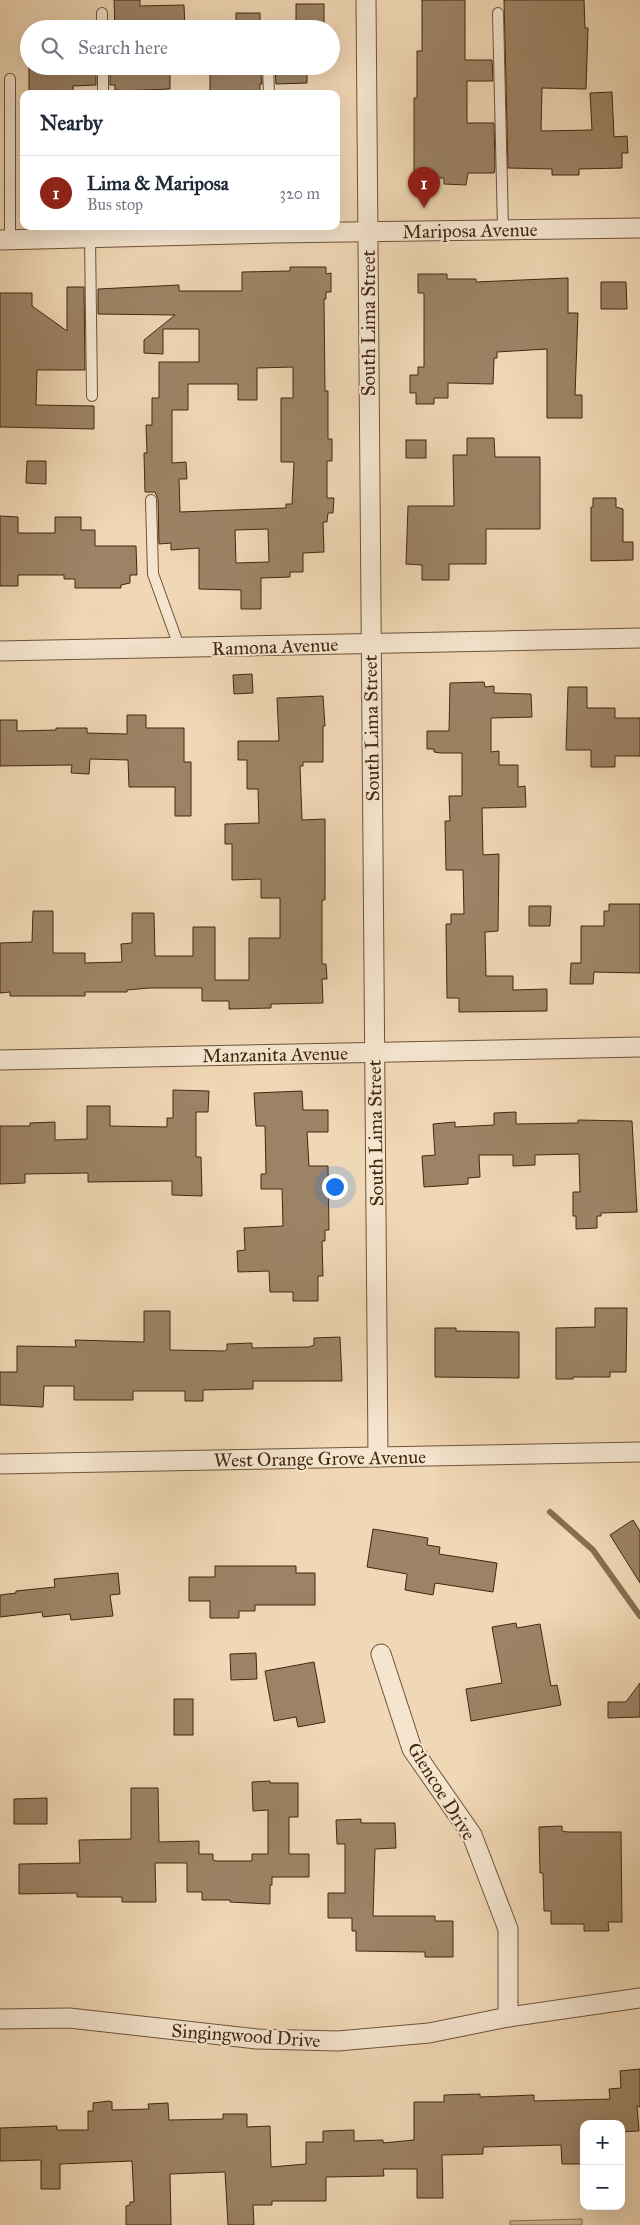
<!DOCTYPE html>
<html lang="en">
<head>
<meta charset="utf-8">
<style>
	:root { --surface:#fff; --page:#f6f6f7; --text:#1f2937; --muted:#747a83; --line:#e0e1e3; --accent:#8f2418 }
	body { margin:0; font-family:"IM FELL Great Primer",serif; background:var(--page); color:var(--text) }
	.controls { position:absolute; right:15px; bottom:15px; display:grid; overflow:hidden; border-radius:10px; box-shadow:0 5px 20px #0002 }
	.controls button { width:45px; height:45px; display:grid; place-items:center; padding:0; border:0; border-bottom:1px solid var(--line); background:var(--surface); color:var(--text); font:25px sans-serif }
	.you { position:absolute; left:334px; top:1186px; width:18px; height:18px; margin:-12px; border:4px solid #fff; border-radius:50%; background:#1a73e8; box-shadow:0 0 0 8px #1a73e833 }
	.badge { display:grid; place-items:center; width:32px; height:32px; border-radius:50%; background:var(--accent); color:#fff; font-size:16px; font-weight:700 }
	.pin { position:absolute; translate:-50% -41px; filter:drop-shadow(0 1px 2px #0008) }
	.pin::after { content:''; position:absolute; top:26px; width:18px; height:15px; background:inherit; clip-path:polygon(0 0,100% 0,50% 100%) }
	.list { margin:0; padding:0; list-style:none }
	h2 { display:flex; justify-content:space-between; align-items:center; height:65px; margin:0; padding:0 20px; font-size:21px }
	h2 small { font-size:16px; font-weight:400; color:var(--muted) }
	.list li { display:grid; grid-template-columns:32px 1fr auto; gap:15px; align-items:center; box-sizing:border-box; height:75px; padding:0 20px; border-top:1px solid var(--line) }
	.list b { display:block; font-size:19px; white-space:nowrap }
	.list p { margin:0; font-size:16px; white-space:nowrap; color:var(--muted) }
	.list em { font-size:16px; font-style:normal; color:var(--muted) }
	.icon { flex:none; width:28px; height:28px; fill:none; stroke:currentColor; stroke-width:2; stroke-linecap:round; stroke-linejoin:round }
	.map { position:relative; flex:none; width:640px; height:2225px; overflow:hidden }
	.search { position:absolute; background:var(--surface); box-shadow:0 5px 20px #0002; left:20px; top:20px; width:320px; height:55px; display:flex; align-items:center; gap:12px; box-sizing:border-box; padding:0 18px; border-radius:28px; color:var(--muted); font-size:19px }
	.panel { position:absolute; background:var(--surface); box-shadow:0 5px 20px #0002; left:20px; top:90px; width:320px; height:140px; border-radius:10px }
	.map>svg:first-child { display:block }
</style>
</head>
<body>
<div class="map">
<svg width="640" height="2225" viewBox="0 0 640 2225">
	<rect width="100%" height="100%" fill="#f0d7b5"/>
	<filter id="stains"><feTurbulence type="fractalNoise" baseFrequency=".004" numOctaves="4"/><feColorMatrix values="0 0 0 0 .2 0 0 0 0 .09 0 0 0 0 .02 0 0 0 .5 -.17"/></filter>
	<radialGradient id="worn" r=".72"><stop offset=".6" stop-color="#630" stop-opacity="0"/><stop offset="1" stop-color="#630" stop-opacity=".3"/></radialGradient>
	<path fill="#d3b999" stroke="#8b7055" d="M 582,2219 L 582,2225 L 510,2225 L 510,2221 Z"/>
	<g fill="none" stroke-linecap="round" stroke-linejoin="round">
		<path stroke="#876e52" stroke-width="6" d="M 550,1512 L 593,1550 L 640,1616"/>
	</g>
	<g fill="#9d8366" stroke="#432811" fill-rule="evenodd">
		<path d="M 114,0 L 140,0 L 140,6 L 184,5 L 185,29 L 115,29 Z"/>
		<path d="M 422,0 L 465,0 L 465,60 L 492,60 L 493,81 L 467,81 L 467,123 L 494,123 L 495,168 L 494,173 L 468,173 L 466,185 L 444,184 L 444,178 L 428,178 L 428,173 L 414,173 L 414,98 L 417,98 L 417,51 L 422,51 Z"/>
		<path d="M 504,0 L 584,0 L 585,28 L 588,28 L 586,89 L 542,88 L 541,131 L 592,130 L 590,93 L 612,92 L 614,137 L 627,136 L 628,153 L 622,153 L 622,168 L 579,169 L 579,175 L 552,175 L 552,169 L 508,168 Z"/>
		<rect x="296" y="4" width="28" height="25"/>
		<rect x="236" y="13" width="24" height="16"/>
		<path d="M 29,66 L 96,66 L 96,85 L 73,86 L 73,94 L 29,94 Z"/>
		<path d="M 110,66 L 170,66 L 170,89 L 119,91 L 119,90 L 115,90 L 115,85 L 110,85 Z"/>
		<path d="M 210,66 L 260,66 L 262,84 L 260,84 L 260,94 L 210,94 Z"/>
		<path d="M 307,66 L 307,83 L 276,84 L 275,67 Z"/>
		<path d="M 290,267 L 326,267 L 326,274 L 331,273 L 331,292 L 326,292 L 326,299 L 324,299 L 325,391 L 328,391 L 328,439 L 332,439 L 332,461 L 327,461 L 327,498 L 334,498 L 333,513 L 328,513 L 327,522 L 323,522 L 324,552 L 303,553 L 303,572 L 290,572 L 290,577 L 261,578 L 261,609 L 241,609 L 241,590 L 199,589 L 199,548 L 171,550 L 171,543 L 159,544 L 158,499 L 155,492 L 145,492 L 144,453 L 147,453 L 146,425 L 152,425 L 152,398 L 159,398 L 159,362 L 199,362 L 199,329 L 163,329 L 163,354 L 144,353 L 144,340 L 175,315 L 98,314 L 98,289 L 179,285 L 179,291 L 242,291 L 242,272 L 290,271 ZM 293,367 L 293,398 L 281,398 L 281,462 L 294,462 L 292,504 L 286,504 L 286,508 L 180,512 L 179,479 L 187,479 L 186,462 L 172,463 L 172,410 L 188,410 L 188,384 L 238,384 L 238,400 L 257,400 L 257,368 ZM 268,529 L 269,562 L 236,563 L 235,530 Z"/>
		<path d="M 418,274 L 447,274 L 447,279 L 476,279 L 476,282 L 568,278 L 568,313 L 578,313 L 575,395 L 582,395 L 582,418 L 547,418 L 547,349 L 497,352 L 497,358 L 494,358 L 493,384 L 448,383 L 448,398 L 434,398 L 434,404 L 416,404 L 416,393 L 410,393 L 410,375 L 418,375 L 418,367 L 424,367 L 424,293 L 418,293 Z"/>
		<path d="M 601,282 L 626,282 L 627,309 L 601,309 Z"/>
		<path d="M 67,287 L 84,287 L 85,370 L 37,370 L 36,405 L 94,406 L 94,429 L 0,427 L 0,293 L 32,293 L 32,306 L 67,331 Z"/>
		<path d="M 467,438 L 494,438 L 495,457 L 540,457 L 540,529 L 486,529 L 486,564 L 449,564 L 449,580 L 422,580 L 422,565 L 406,564 L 408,506 L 454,506 L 453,455 L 467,455 Z"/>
		<rect x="406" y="440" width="20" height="18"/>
		<path d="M 27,461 L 46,461 L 46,484 L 26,483 Z"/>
		<path d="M 593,498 L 616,498 L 616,507 L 623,509 L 623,542 L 633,542 L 633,560 L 591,561 L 591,507 L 593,507 Z"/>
		<path d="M 0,516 L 18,517 L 18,533 L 55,533 L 55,517 L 81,517 L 81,530 L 95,530 L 95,546 L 136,546 L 137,575 L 130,575 L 130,583 L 121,585 L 121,588 L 75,588 L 75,579 L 64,579 L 64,575 L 18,575 L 18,586 L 0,586 Z"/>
		<path d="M 252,674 L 253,693 L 234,694 L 233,675 Z"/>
		<path d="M 484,682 L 485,687 L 494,686 L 494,693 L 531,694 L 532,717 L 491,718 L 491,752 L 499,751 L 499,765 L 518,765 L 518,787 L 525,786 L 526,807 L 482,808 L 483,855 L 499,854 L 498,931 L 485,932 L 486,976 L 513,976 L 513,990 L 547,989 L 547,1011 L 459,1012 L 459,998 L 447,998 L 446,924 L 451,924 L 451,914 L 464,914 L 463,870 L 446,870 L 445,821 L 450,821 L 449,796 L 462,796 L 462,753 L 441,753 L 434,752 L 434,749 L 427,749 L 427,731 L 449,731 L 450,683 Z"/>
		<path d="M 568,687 L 587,687 L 587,708 L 615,708 L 615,718 L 640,718 L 640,756 L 615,756 L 615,767 L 591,767 L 591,750 L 566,750 Z"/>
		<path d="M 323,696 L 325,726 L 323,726 L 323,762 L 303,762 L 303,766 L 300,766 L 302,820 L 325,819 L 325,900 L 322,900 L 322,964 L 326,964 L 327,979 L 322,979 L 323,1003 L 271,1004 L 271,1008 L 229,1009 L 229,1001 L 202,1001 L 202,988 L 149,988 L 127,990 L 127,992 L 85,992 L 85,996 L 10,996 L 10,992 L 0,993 L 0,943 L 32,942 L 33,911 L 53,911 L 53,953 L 85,953 L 85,963 L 122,962 L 121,944 L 132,943 L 132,913 L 154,913 L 155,956 L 193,956 L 193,927 L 215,927 L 215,980 L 249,980 L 249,938 L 280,938 L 280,898 L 261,898 L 261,879 L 232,880 L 232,844 L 225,844 L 225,824 L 259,823 L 258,789 L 247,789 L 247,760 L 238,760 L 238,741 L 279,741 L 277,698 Z"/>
		<path d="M 127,715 L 146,715 L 146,728 L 184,728 L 184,762 L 191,762 L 191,816 L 175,816 L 175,787 L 129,787 L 128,760 L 90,759 L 89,774 L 71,773 L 72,765 L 0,766 L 0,720 L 17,720 L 17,731 L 56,730 L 56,728 L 87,728 L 87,733 L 127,734 Z"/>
		<path d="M 609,904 L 640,904 L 640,973 L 594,972 L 593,984 L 570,984 L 571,963 L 581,963 L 581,926 L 604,926 L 604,911 L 609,911 Z"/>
		<path d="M 529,906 L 551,906 L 550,926 L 529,926 Z"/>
		<path d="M 173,1090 L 209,1091 L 208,1112 L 196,1112 L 196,1157 L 201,1157 L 202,1196 L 172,1195 L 172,1181 L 88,1182 L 88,1173 L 25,1174 L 25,1183 L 0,1184 L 0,1126 L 30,1126 L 30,1123 L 55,1122 L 55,1140 L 87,1139 L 87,1106 L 110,1106 L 110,1126 L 167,1127 L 167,1118 L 173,1118 Z"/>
		<path d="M 302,1091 L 303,1110 L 328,1110 L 328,1132 L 307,1132 L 309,1166 L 328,1166 L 329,1230 L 325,1230 L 325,1241 L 322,1241 L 323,1276 L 318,1276 L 318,1301 L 293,1301 L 293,1292 L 270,1292 L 269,1271 L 238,1272 L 237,1251 L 245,1250 L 244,1228 L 283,1226 L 282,1189 L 261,1189 L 261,1174 L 266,1174 L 265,1126 L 256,1126 L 254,1093 Z"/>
		<path d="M 516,1112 L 516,1124 L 578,1123 L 578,1120 L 632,1121 L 637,1212 L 601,1213 L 601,1216 L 597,1216 L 597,1228 L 576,1229 L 576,1216 L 573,1216 L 573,1192 L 580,1192 L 579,1154 L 535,1155 L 535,1165 L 513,1166 L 513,1155 L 479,1155 L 480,1177 L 468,1178 L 468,1184 L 424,1187 L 422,1156 L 435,1155 L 433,1124 L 455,1122 L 455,1127 L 494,1125 L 494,1113 Z"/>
		<path d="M 595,1308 L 627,1308 L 626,1372 L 610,1372 L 610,1377 L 573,1377 L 573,1379 L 556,1379 L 556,1328 L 595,1327 Z"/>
		<path d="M 144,1311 L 170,1311 L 170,1350 L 225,1351 L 227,1349 L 227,1344 L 252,1343 L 252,1348 L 309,1347 L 314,1345 L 314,1338 L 340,1337 L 342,1381 L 253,1381 L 253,1389 L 203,1390 L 203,1401 L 185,1401 L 185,1391 L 133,1391 L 133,1400 L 74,1400 L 74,1386 L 44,1386 L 43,1407 L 0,1405 L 0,1372 L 17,1372 L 17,1346 L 76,1347 L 75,1340 L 144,1342 Z"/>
		<path d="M 435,1328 L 456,1328 L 456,1331 L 519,1332 L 519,1378 L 435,1377 Z"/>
		<path d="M 633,1520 L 640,1531 L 640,1583 L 610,1535 Z"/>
		<path d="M 373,1529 L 428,1538 L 427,1545 L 440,1547 L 439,1554 L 497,1563 L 493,1592 L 435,1583 L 433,1595 L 405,1590 L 407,1574 L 367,1567 Z"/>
		<path d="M 215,1566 L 296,1566 L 296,1573 L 315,1573 L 315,1605 L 255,1605 L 255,1611 L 239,1611 L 239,1618 L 210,1618 L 210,1601 L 189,1601 L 189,1577 L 215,1577 Z"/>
		<path d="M 118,1573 L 120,1594 L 110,1595 L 113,1616 L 71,1620 L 70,1614 L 43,1617 L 42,1612 L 0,1617 L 0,1595 L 16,1593 L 16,1591 L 55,1587 L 54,1579 Z"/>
		<path d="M 516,1623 L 517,1628 L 540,1624 L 551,1686 L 557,1685 L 561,1705 L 471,1721 L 466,1689 L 502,1683 L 492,1627 Z"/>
		<path d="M 256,1653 L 257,1679 L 231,1680 L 230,1654 Z"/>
		<path d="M 314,1662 L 325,1722 L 298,1727 L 296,1717 L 274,1721 L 265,1671 Z"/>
		<path d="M 640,1683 L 640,1717 L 608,1718 L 608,1702 L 626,1702 Z"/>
		<rect x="174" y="1699" width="19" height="36"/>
		<path d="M 270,1781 L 270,1783 L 298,1783 L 298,1817 L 289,1817 L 289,1854 L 309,1854 L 309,1877 L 272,1877 L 272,1885 L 270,1885 L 270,1904 L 230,1902 L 230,1900 L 202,1900 L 202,1892 L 187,1892 L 187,1863 L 155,1863 L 156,1902 L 122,1902 L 122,1897 L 77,1897 L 77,1893 L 19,1894 L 19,1864 L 80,1863 L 79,1840 L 131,1839 L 131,1788 L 158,1788 L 159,1842 L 199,1841 L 199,1854 L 213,1854 L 213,1860 L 216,1861 L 252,1861 L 252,1854 L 268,1854 L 268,1810 L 253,1811 L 252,1782 Z"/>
		<path d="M 47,1798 L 47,1824 L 14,1824 L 14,1799 Z"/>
		<path d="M 361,1819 L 361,1823 L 395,1823 L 396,1848 L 375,1849 L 373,1916 L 435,1916 L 435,1921 L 453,1921 L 453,1957 L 425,1957 L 425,1952 L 356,1951 L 356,1931 L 352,1931 L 352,1918 L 328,1918 L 328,1893 L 345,1893 L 345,1844 L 337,1844 L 336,1820 Z"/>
		<path d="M 562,1826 L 562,1831 L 568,1832 L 621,1832 L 622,1922 L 608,1922 L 609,1931 L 584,1931 L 584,1924 L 551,1924 L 551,1911 L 544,1911 L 543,1873 L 540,1873 L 539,1827 Z"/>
		<path d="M 640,2069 L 640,2107 L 637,2106 L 639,2131 L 621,2132 L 621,2124 L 584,2124 L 584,2164 L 562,2164 L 561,2145 L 483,2147 L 483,2154 L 442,2155 L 443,2198 L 417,2198 L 417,2169 L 383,2169 L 384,2176 L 326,2177 L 326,2201 L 272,2201 L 272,2205 L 253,2205 L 254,2225 L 228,2225 L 225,2172 L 170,2174 L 171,2225 L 126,2225 L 126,2206 L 130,2205 L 130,2202 L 134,2202 L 132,2161 L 60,2164 L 60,2189 L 41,2189 L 41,2160 L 0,2161 L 0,2128 L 57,2126 L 57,2130 L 88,2130 L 88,2111 L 93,2111 L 93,2103 L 109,2101 L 112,2102 L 112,2110 L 149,2109 L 148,2104 L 168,2103 L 169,2120 L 223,2119 L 223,2114 L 247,2114 L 247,2127 L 270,2126 L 271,2167 L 306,2164 L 306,2142 L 323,2142 L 323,2131 L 354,2130 L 354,2141 L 383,2140 L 383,2143 L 414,2140 L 414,2102 L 444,2102 L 444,2095 L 480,2094 L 480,2097 L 534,2095 L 534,2101 L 610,2099 L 609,2089 L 621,2088 L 620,2071 Z"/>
	</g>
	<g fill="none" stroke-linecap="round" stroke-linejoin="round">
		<defs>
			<g id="lane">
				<path d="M 102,13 L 102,29"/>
				<path d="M 498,13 L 503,229"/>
				<path d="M 103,66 L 103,94"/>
				<path d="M 268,66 L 269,94"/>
				<path d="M 90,237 L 92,396"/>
				<path d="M 10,240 L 10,79"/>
				<path d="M 151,500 L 153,574 L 180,649"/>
			</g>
			<g id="street">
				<path d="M 366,0 L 378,1457"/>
				<path d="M 0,240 L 274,233 L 640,228"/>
				<path d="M 0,651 L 640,638"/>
				<path d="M 0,1060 L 640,1047"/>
				<path d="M 0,1464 L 640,1452"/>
				<path d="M 381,1654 L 412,1749 L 472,1835 L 508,1929 L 508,2017"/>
				<path d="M 0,2019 L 69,2018 L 257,2039 L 338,2041 L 429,2033 L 508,2017 L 640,1998"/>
			</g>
		</defs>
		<use href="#lane" stroke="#6e543a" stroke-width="12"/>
		<use href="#street" stroke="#6e543a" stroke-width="21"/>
		<use href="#lane" stroke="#f5e5cf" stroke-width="10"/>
		<use href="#street" stroke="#f5e5cf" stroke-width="19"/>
	</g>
	<g text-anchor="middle" stroke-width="4" stroke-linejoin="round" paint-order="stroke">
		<g font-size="19" fill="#432811" stroke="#f5e5cf">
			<text transform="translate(470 230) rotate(-1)" y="7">Mariposa Avenue</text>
			<text transform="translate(368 323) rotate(-90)" y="7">South Lima Street</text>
			<text transform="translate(275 646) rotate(-2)" y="7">Ramona Avenue</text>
			<text transform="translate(371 728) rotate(-91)" y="7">South Lima Street</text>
			<text transform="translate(275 1054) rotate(-1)" y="7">Manzanita Avenue</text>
			<text transform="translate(375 1133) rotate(-91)" y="7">South Lima Street</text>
			<text transform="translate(320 1458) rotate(-1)" y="7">West Orange Grove Avenue</text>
			<text transform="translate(442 1791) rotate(58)" y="7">Glencoe Drive</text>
			<text transform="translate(246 2035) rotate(4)" y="7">Singingwood Drive</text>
		</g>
	</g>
	<rect width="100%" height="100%" filter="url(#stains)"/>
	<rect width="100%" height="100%" fill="url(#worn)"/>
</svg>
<div class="controls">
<button>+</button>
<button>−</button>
</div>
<div class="you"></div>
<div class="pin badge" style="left:424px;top:208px">1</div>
<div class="search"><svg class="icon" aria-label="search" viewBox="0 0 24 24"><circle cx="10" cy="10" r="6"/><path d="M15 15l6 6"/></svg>Search here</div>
<section class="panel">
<h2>Nearby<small></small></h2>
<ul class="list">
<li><span class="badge">1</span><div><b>Lima &amp; Mariposa</b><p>Bus stop</p></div><em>320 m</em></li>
</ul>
</section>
</div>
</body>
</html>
